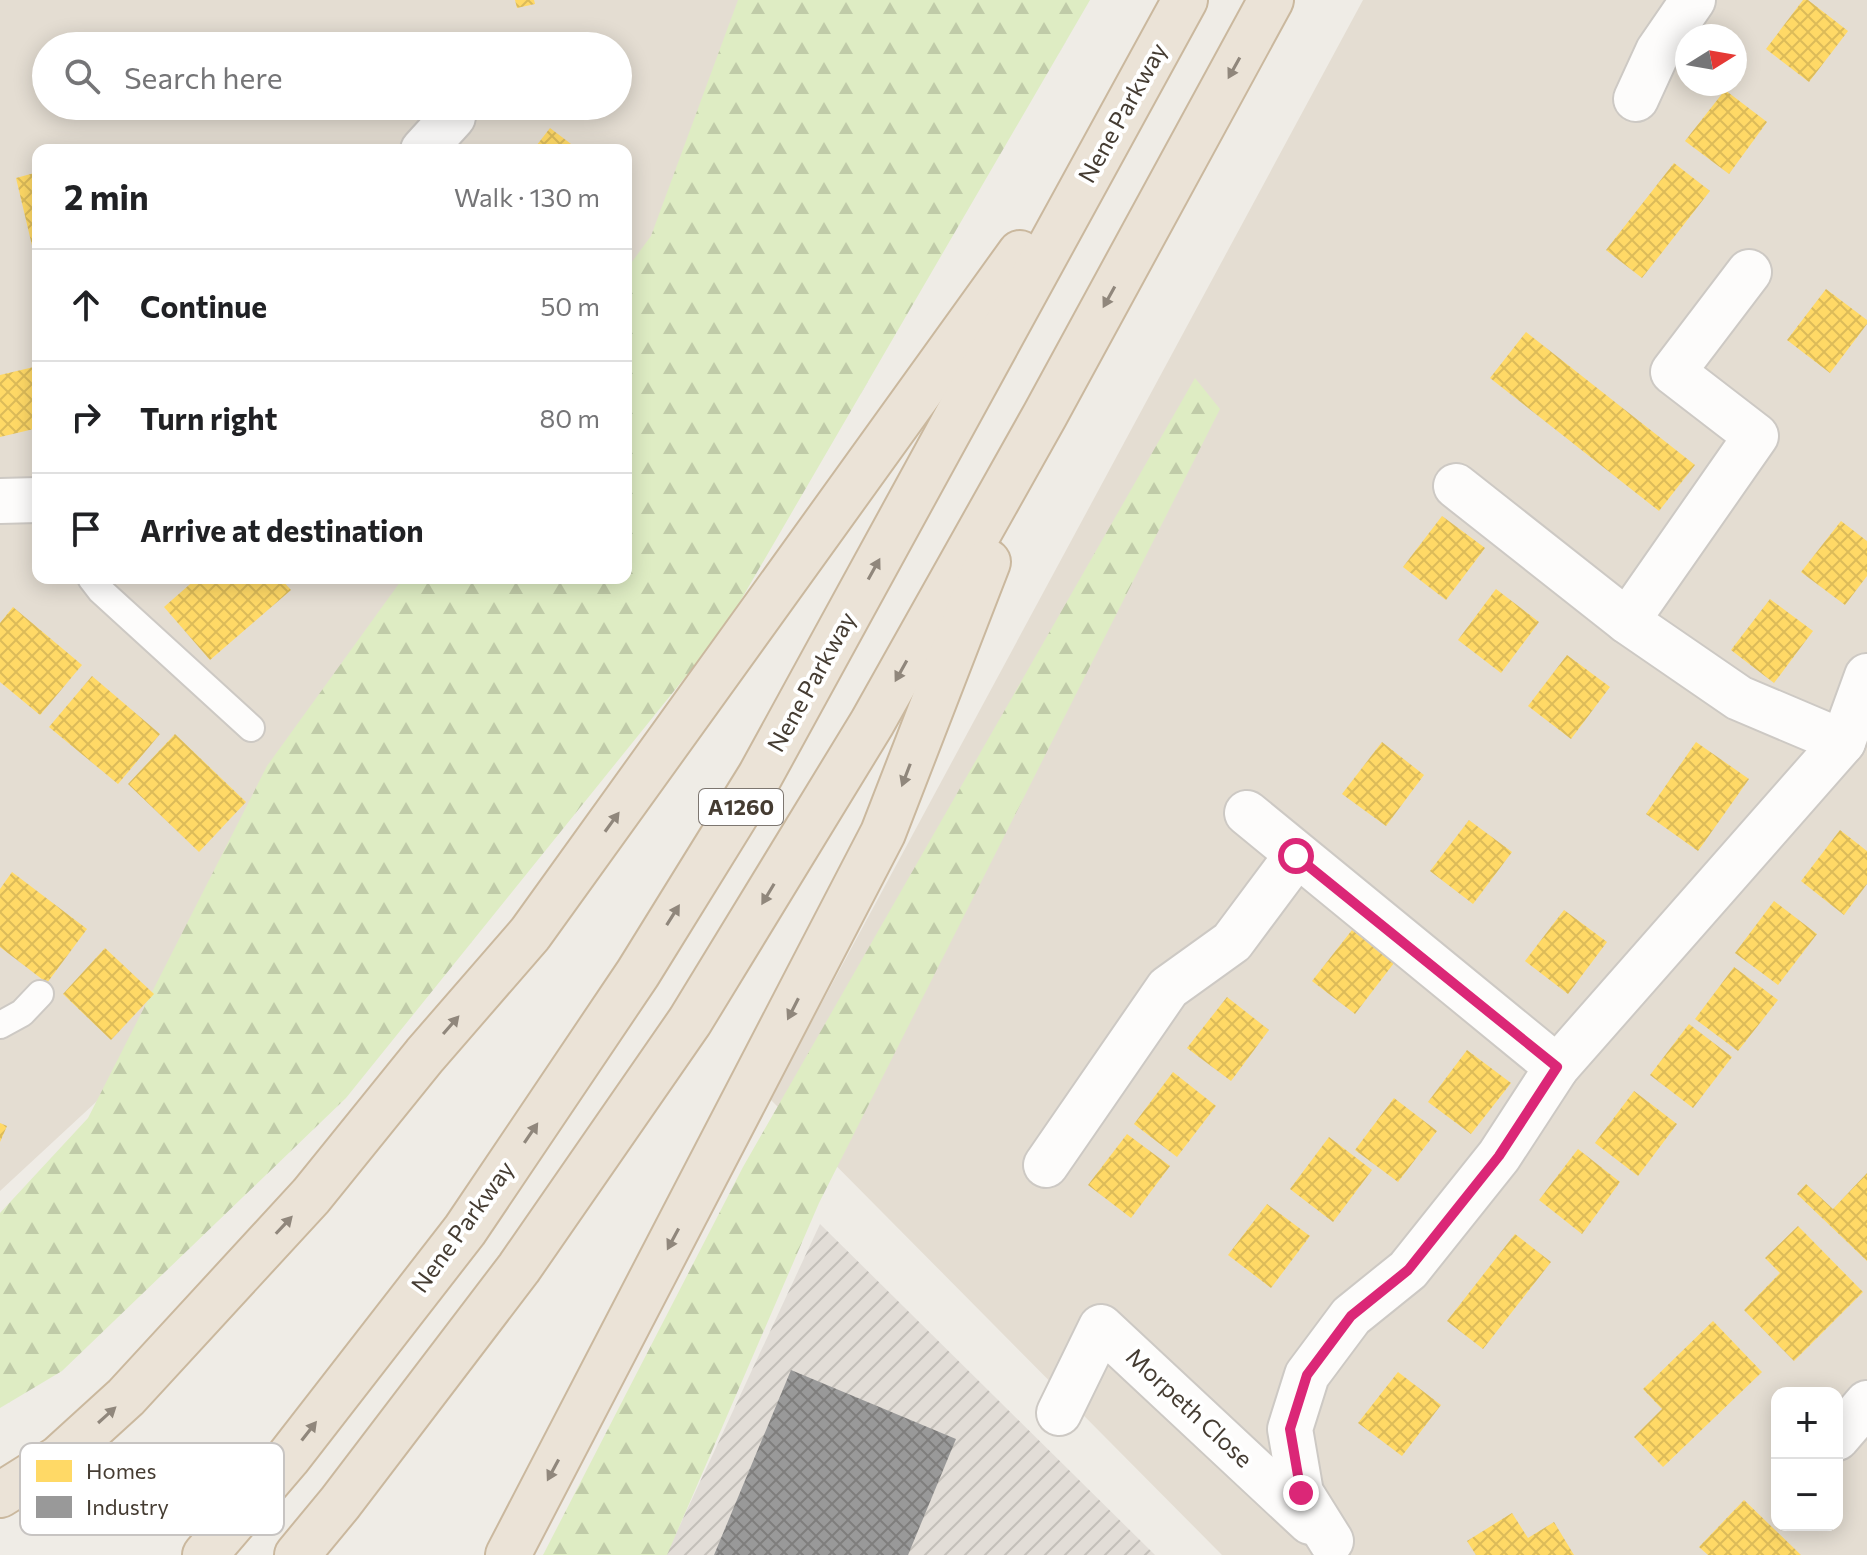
<!DOCTYPE html>
<html lang="en">
<head>
<meta charset="utf-8">
<style>
	:root { --surface:#fff; --page:#f2f2f2; --text:#202124; --muted:#757577; --line:#e0e0e0 }
	body { margin:0; font-family:Commissioner,sans-serif; background:var(--page); color:var(--text) }
	.controls { position:absolute; right:24px; bottom:24px; display:grid; overflow:hidden; border-radius:16px; box-shadow:0 4px 20px #0003 }
	.controls button { width:72px; height:72px; display:grid; place-items:center; padding:0; border:0; border-bottom:2px solid var(--line); background:var(--surface); color:var(--text); font:40px sans-serif }
	.compass { position:absolute; left:1675px; top:24px; width:72px; height:72px; border-radius:50%; background:var(--surface); box-shadow:0 4px 20px #0003; rotate:79deg }
	.stop { position:absolute; width:24px; height:24px; margin:-18px; border:6px solid #db2777; border-radius:50%; background:#fff }
	.stop.end { background:#db2777; border-color:#fff; box-shadow:0 2px 8px #0008 }
	.list { margin:0; padding:0; list-style:none }
	h2 { display:flex; justify-content:space-between; align-items:center; height:104px; margin:0; padding:0 32px; font-size:34px }
	h2 small { font-size:26px; font-weight:400; color:var(--muted) }
	.list li { display:grid; grid-template-columns:52px 1fr auto; gap:24px; align-items:center; box-sizing:border-box; height:112px; padding:0 32px; border-top:2px solid var(--line) }
	.list b { display:block; font-size:30px; white-space:nowrap }
	.list em { font-size:26px; font-style:normal; color:var(--muted) }
	.icon { flex:none; width:44px; height:44px; fill:none; stroke:currentColor; stroke-width:2; stroke-linecap:round; stroke-linejoin:round }
	.map { position:relative; flex:none; width:1867px; height:1555px; overflow:hidden }
	.search { position:absolute; background:var(--surface); box-shadow:0 4px 20px #0003; left:32px; top:32px; width:600px; height:88px; display:flex; align-items:center; gap:20px; box-sizing:border-box; padding:0 28px; border-radius:44px; color:var(--muted); font-size:30px }
	.panel { position:absolute; background:var(--surface); box-shadow:0 4px 20px #0003; left:32px; top:144px; width:600px; height:440px; border-radius:16px }
	.map>svg:first-child { display:block }
</style>
</head>
<body>
<div class="map">
<svg width="1867" height="1555" viewBox="0 0 1867 1555">
	<defs>
		<pattern id="industrial-furrows" width="10" height="10" patternUnits="userSpaceOnUse" patternTransform="scale(2)"><rect width="10" height="10" fill="#e2ddd7"/><path d="M-1 1l2-2M0 10L10 0M9 11l2-2" fill="none" stroke="#c3bfb9"/></pattern>
		<pattern id="forest-firs" width="22" height="20" patternUnits="userSpaceOnUse" patternTransform="scale(2)"><rect width="22" height="20" fill="#deecc3"/><path d="M5 1l3.5 6h-7zM16 11l3.5 6h-7z" fill="#c0cba8"/></pattern>
		<pattern id="homes-cross-hatch" width="8" height="8" patternUnits="userSpaceOnUse" patternTransform="scale(2)"><rect width="8" height="8" fill="#ffd966"/><path d="M0 0l8 8M0 8l8-8" fill="none" stroke="#dcbb59"/></pattern>
		<pattern id="industry-cross-hatch" width="8" height="8" patternUnits="userSpaceOnUse" patternTransform="scale(2)"><rect width="8" height="8" fill="#999"/><path d="M0 0l8 8M0 8l8-8" fill="none" stroke="#7f7e7d"/></pattern>
	</defs>
	<rect width="100%" height="100%" fill="#efece6"/>
	<g fill="#e4ddd2" fill-rule="evenodd">
		<path d="M 0,0 L 980,0 L 654,585 L 0,1191 ZM 46,46 L 618,46 L 618,106 L 46,106 ZM 38,150 L 626,150 L 626,578 L 38,578 Z"/>
		<path d="M 1363,0 L 1867,0 L 1867,1555 L 1222,1555 L 770,1099 ZM 1687,36 L 1735,36 L 1735,84 L 1687,84 ZM 1777,1393 L 1837,1393 L 1837,1525 L 1777,1525 Z"/>
	</g>
	<path fill="url(#industrial-furrows)" d="M 820,1224 L 1155,1555 L 666,1555 Z"/>
	<g fill="url(#forest-firs)">
		<path d="M 738,0 L 1090,0 L 724,629 L 346,1098 L 62,1371 L 0,1408 L 0,1213 L 88,1118 L 267,766 L 403,578 L 626,578 L 626,270 L 651,236 Z"/>
		<path d="M 1195,378 L 1220,409 L 819,1203 L 667,1555 L 543,1555 L 743,1167 Z"/>
	</g>
	<g fill="url(#homes-cross-hatch)">
		<path d="M 515,0 L 534,0 L 535,4 L 517,8 Z"/>
		<path d="M 1803,0 L 1808,0 L 1848,31 L 1809,82 L 1766,49 Z"/>
		<path d="M 1725,90 L 1767,122 L 1729,174 L 1685,141 Z"/>
		<path d="M 550,128 L 579,150 L 533,150 Z"/>
		<path d="M 1674,163 L 1710,191 L 1642,278 L 1606,250 Z"/>
		<path d="M 38,172 L 38,258 L 35,258 L 16,178 Z"/>
		<path d="M 1826,289 L 1867,320 L 1867,324 L 1830,373 L 1787,340 Z"/>
		<path d="M 1526,332 L 1695,465 L 1659,511 L 1490,378 Z"/>
		<path d="M 38,366 L 38,428 L 0,437 L 0,375 Z"/>
		<path d="M 1442,516 L 1485,548 L 1446,600 L 1403,567 Z"/>
		<path d="M 1841,521 L 1867,541 L 1867,576 L 1845,605 L 1801,572 Z"/>
		<path d="M 197,578 L 280,578 L 291,590 L 210,660 L 164,607 Z"/>
		<path d="M 1496,589 L 1539,622 L 1501,673 L 1458,640 Z"/>
		<path d="M 1770,599 L 1813,631 L 1774,683 L 1731,650 Z"/>
		<path d="M 13,607 L 82,665 L 40,715 L 0,682 L 0,623 Z"/>
		<path d="M 1567,655 L 1610,687 L 1571,739 L 1528,706 Z"/>
		<path d="M 92,676 L 160,734 L 118,784 L 49,727 Z"/>
		<path d="M 175,734 L 246,802 L 199,852 L 128,784 Z"/>
		<path d="M 1382,742 L 1424,775 L 1386,826 L 1342,794 Z"/>
		<path d="M 1696,742 L 1749,779 L 1698,851 L 1646,814 Z"/>
		<path d="M 1469,820 L 1512,852 L 1473,904 L 1430,871 Z"/>
		<path d="M 1840,830 L 1867,851 L 1867,884 L 1844,915 L 1801,881 Z"/>
		<path d="M 12,872 L 87,929 L 47,983 L 0,947 L 0,889 Z"/>
		<path d="M 1774,901 L 1817,934 L 1778,985 L 1735,953 Z"/>
		<path d="M 1564,910 L 1607,942 L 1568,994 L 1525,961 Z"/>
		<path d="M 1352,930 L 1394,963 L 1355,1014 L 1312,981 Z"/>
		<path d="M 105,948 L 154,994 L 111,1040 L 63,994 Z"/>
		<path d="M 1734,967 L 1778,1000 L 1738,1051 L 1695,1019 Z"/>
		<path d="M 1227,997 L 1269,1030 L 1231,1081 L 1187,1048 Z"/>
		<path d="M 1689,1024 L 1732,1057 L 1693,1108 L 1650,1075 Z"/>
		<path d="M 1467,1050 L 1511,1083 L 1471,1134 L 1428,1102 Z"/>
		<path d="M 1173,1072 L 1216,1106 L 1177,1157 L 1134,1124 Z"/>
		<path d="M 1634,1091 L 1677,1124 L 1638,1176 L 1595,1143 Z"/>
		<path d="M 1394,1098 L 1437,1131 L 1398,1182 L 1355,1150 Z"/>
		<path d="M 0,1123 L 7,1126 L 0,1142 Z"/>
		<path d="M 1127,1134 L 1170,1166 L 1131,1218 L 1088,1185 Z"/>
		<path d="M 1329,1137 L 1372,1170 L 1333,1222 L 1290,1189 Z"/>
		<path d="M 1578,1149 L 1620,1182 L 1582,1234 L 1539,1200 Z"/>
		<path d="M 1867,1173 L 1867,1261 L 1797,1194 L 1806,1184 L 1833,1209 Z"/>
		<path d="M 1267,1204 L 1310,1236 L 1271,1288 L 1228,1255 Z"/>
		<path d="M 1798,1226 L 1863,1292 L 1794,1361 L 1744,1310 L 1780,1273 L 1765,1258 Z"/>
		<path d="M 1515,1234 L 1551,1262 L 1483,1349 L 1447,1321 Z"/>
		<path d="M 1713,1321 L 1762,1372 L 1663,1467 L 1634,1437 L 1662,1409 L 1643,1389 Z"/>
		<path d="M 1398,1372 L 1441,1405 L 1402,1456 L 1358,1423 Z"/>
		<path d="M 1744,1500 L 1801,1555 L 1708,1555 L 1699,1547 Z"/>
		<path d="M 1512,1513 L 1528,1538 L 1554,1522 L 1574,1555 L 1476,1555 L 1467,1541 Z"/>
	</g>
	<path fill="url(#industry-cross-hatch)" d="M 791,1370 L 956,1439 L 908,1555 L 714,1555 Z"/>
	<g fill="none" stroke-linecap="round" stroke-linejoin="round">
		<defs>
			<g id="lane">
				<path d="M 91,578 L 101,591 L 251,728"/>
				<path d="M 0,1025 L 22,1013 L 40,994"/>
			</g>
			<g id="street">
				<path d="M 1636,99 L 1658,51 L 1693,0"/>
				<path d="M 423,150 L 453,117"/>
				<path d="M 1456,486 L 1627,621 L 1739,698 L 1843,742"/>
				<path d="M 0,501 L 38,500"/>
				<path d="M 1627,621 L 1756,436 L 1673,372 L 1749,272"/>
				<path d="M 1247,813 L 1557,1067"/>
				<path d="M 1046,1165 L 1168,988 L 1232,942 L 1296,856"/>
				<path d="M 1059,1413 L 1101,1327 L 1310,1522"/>
				<path d="M 1837,1438 L 1867,1403"/>
				<path d="M 1331,1541 L 1301,1493 L 1290,1429 L 1307,1375 L 1351,1316 L 1408,1270 L 1499,1156 L 1557,1067 L 1843,742 L 1867,676"/>
			</g>
			<g id="highway">
				<path d="M 0,1495 L 59,1458 L 126,1397 L 311,1196 L 425,1055 L 530,934 L 1020,253"/>
				<path d="M 205,1555 L 288,1458 L 465,1230 L 638,973 L 760,776 L 1185,0"/>
				<path d="M 297,1555 L 340,1503 L 519,1268 L 690,1021 L 872,723 L 1045,415 L 1271,0"/>
				<path d="M 508,1555 L 883,833 L 988,562"/>
			</g>
		</defs>
		<use href="#lane" stroke="#cdc9c4" stroke-width="30"/>
		<use href="#street" stroke="#cdc9c4" stroke-width="48"/>
		<use href="#highway" stroke="#cab89e" stroke-width="48"/>
		<use href="#lane" stroke="#fdfcfb" stroke-width="26"/>
		<use href="#street" stroke="#fdfcfb" stroke-width="44"/>
		<use href="#highway" stroke="#ebe3d7" stroke-width="44"/>
	</g>
	<defs><path id="oneway-solid" d="M-6-.8H1V-3.2L6.5 0L1 3.2V.8H-6Z" transform="scale(2)"/></defs>
	<g fill="#90877c">
		<use href="#oneway-solid" transform="translate(1234 68) rotate(119)"/>
		<use href="#oneway-solid" transform="translate(1109 297) rotate(119)"/>
		<use href="#oneway-solid" transform="translate(874 569) rotate(-61)"/>
		<use href="#oneway-solid" transform="translate(901 671) rotate(119)"/>
		<use href="#oneway-solid" transform="translate(906 775) rotate(111)"/>
		<use href="#oneway-solid" transform="translate(612 822) rotate(-54)"/>
		<use href="#oneway-solid" transform="translate(768 894) rotate(121)"/>
		<use href="#oneway-solid" transform="translate(673 915) rotate(-58)"/>
		<use href="#oneway-solid" transform="translate(793 1009) rotate(117)"/>
		<use href="#oneway-solid" transform="translate(451 1025) rotate(-49)"/>
		<use href="#oneway-solid" transform="translate(531 1133) rotate(-56)"/>
		<use href="#oneway-solid" transform="translate(284 1225) rotate(-47)"/>
		<use href="#oneway-solid" transform="translate(673 1239) rotate(118)"/>
		<use href="#oneway-solid" transform="translate(107 1415) rotate(-42)"/>
		<use href="#oneway-solid" transform="translate(309 1431) rotate(-52)"/>
		<use href="#oneway-solid" transform="translate(553 1470) rotate(118)"/>
	</g>
	<g fill="none" stroke-linecap="round" stroke-linejoin="round">
		<path stroke="#db2777" stroke-width="10" d="M 1296,856 L 1557,1067 L 1499,1156 L 1408,1270 L 1351,1316 L 1307,1375 L 1290,1429 L 1301,1493"/>
	</g>
	<g text-anchor="middle" stroke-width="8" stroke-linejoin="round" paint-order="stroke">
		<rect fill="#fff" stroke="#7d7670" stroke-width="2" x="699" y="789" width="84" height="36" rx="6"/>
		<g font-size="22" font-weight="bold" fill="#453c32">
			<text x="741" y="815">A1260</text>
		</g>
		<g font-size="24" fill="#453c32" stroke="#fff">
			<text transform="translate(1123 113) rotate(-61)" y="8">Nene Parkway</text>
			<text transform="translate(812 682) rotate(-61)" y="8">Nene Parkway</text>
			<text transform="translate(463 1227) rotate(-54)" y="8">Nene Parkway</text>
			<text transform="translate(1189 1408) rotate(43)" y="8">Morpeth Close</text>
		</g>
	</g>
	<rect x="20" y="1443" width="264" height="92" rx="12" fill="#fff" stroke="#c7c4c2" stroke-width="2"/>
	<rect x="36" y="1460" width="36" height="22" fill="#ffd966"/>
	<rect x="36" y="1496" width="36" height="22" fill="#999"/>
	<g font-size="22" fill="#453c32">
		<text x="86" y="1479">Homes</text>
		<text x="86" y="1515">Industry</text>
	</g>
</svg>
<div class="controls">
<button>+</button>
<button>−</button>
</div>
<svg class="compass" viewBox="-18 -18 36 36"><path d="M0-13l5 13h-10z" fill="#e53935"/><path d="M0 13l5-13h-10z" fill="#757577"/></svg>
<div class="stop" style="left:1296px;top:856px"></div>
<div class="stop end" style="left:1301px;top:1493px"></div>
<div class="search"><svg class="icon" aria-label="search" viewBox="0 0 24 24"><circle cx="10" cy="10" r="6"/><path d="M15 15l6 6"/></svg>Search here</div>
<section class="panel">
<h2>2 min<small>Walk · 130 m</small></h2>
<ul class="list">
<li><svg class="icon" aria-label="ahead" viewBox="0 0 24 24"><path d="M12 20V5M6 11l6-6 6 6"/></svg><div><b>Continue</b></div><em>50 m</em></li>
<li><svg class="icon" aria-label="right" viewBox="0 0 24 24"><path d="M7 20v-9h11M14 6l5 5-5 5"/></svg><div><b>Turn right</b></div><em>80 m</em></li>
<li><svg class="icon" aria-label="arrive" viewBox="0 0 24 24"><path d="M6 21V4h12l-3 4 3 4H6"/></svg><div><b>Arrive at destination</b></div></li>
</ul>
</section>
</div>
</body>
</html>
